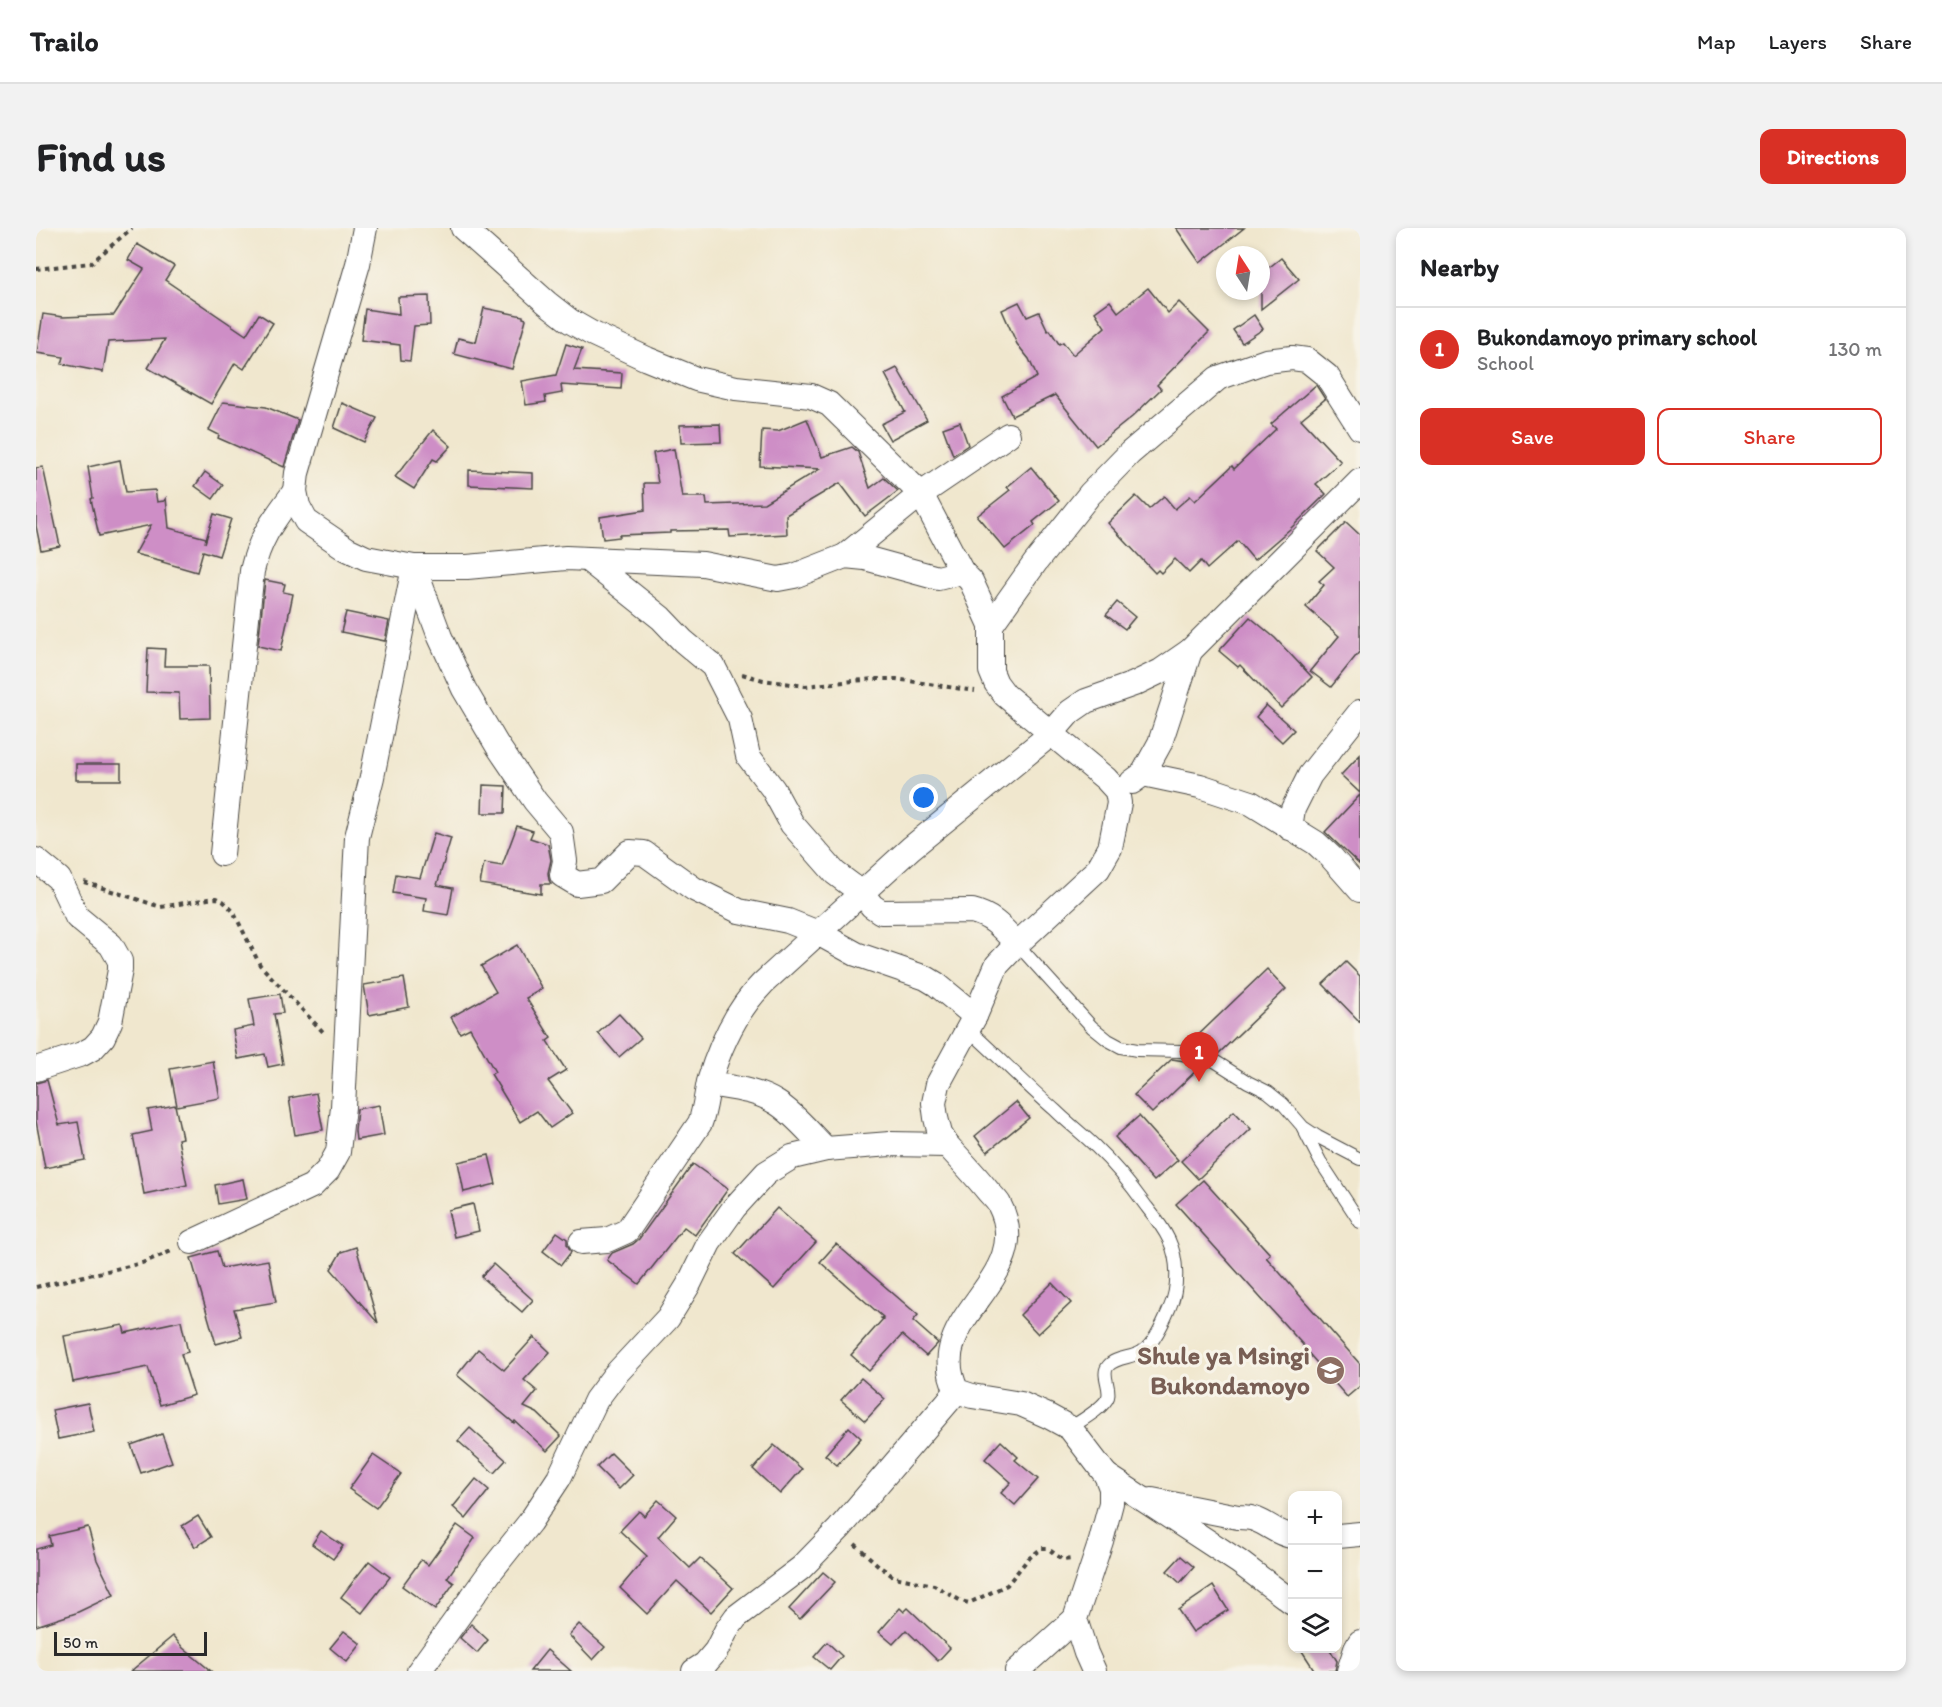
<!DOCTYPE html>
<html lang="en">
<head>
<meta charset="utf-8">
<style>
	:root { --surface:#fff; --page:#f2f2f2; --text:#202124; --muted:#757577; --line:#e0e0e0; --accent:#d93025 }
	body { margin:0; font-family:Itim,sans-serif; background:var(--page); color:var(--text) }
	.controls { position:absolute; right:18px; bottom:18px; display:grid; overflow:hidden; border-radius:12px; box-shadow:0 3px 9px #0003 }
	.controls button { width:54px; height:54px; display:grid; place-items:center; padding:0; border:0; border-bottom:2px solid var(--line); background:var(--surface); color:var(--text); font:30px sans-serif }
	.compass { position:absolute; left:1180px; top:18px; width:54px; height:54px; border-radius:50%; background:var(--surface); box-shadow:0 3px 9px #0003; rotate:348deg }
	.scale { position:absolute; left:18px; bottom:15px; width:153px; box-sizing:border-box; padding-left:6px; border:3px solid #2b2b2b; border-top:0; font-size:16px; line-height:21px; white-space:nowrap; color:#2b2b2b; -webkit-text-stroke:4px #f7f3e8; paint-order:stroke }
	.you { position:absolute; left:888px; top:570px; width:21px; height:21px; margin:-15px; border:4px solid #fff; border-radius:50%; background:#1a73e8; box-shadow:0 0 0 9px #1a73e833 }
	.badge { display:grid; place-items:center; width:39px; height:39px; border-radius:50%; background:var(--accent); color:#fff; font-size:20px; font-weight:700 }
	.pin { position:absolute; translate:-50% -50px; filter:drop-shadow(0 2px 3px #0008) }
	.pin::after { content:''; position:absolute; top:32px; width:21px; height:18px; background:inherit; clip-path:polygon(0 0,100% 0,50% 100%) }
	.list { margin:0; padding:0; list-style:none }
	h2 { display:flex; justify-content:space-between; align-items:center; height:78px; margin:0; padding:0 24px; font-size:26px }
	h2 small { font-size:20px; font-weight:400; color:var(--muted) }
	.list li { display:grid; grid-template-columns:39px 1fr auto; gap:18px; align-items:center; box-sizing:border-box; height:84px; padding:0 24px; border-top:2px solid var(--line) }
	.list b { display:block; font-size:22px; white-space:nowrap }
	.list p { margin:0; font-size:20px; white-space:nowrap; color:var(--muted) }
	.list em { font-size:20px; font-style:normal; color:var(--muted) }
	.actions { display:flex; gap:12px; padding:18px 24px }
	.actions a { flex:1; padding:14px 0; border:2px solid var(--accent); border-radius:12px; text-align:center; font-size:21px; color:var(--accent) }
	.actions .main { background:var(--accent); color:#fff }
	.icon { flex:none; width:33px; height:33px; fill:none; stroke:currentColor; stroke-width:2; stroke-linecap:round; stroke-linejoin:round }
	.map { position:relative; flex:none; width:1324px; height:1443px; overflow:hidden; border-radius:12px }
	header { display:flex; align-items:center; gap:36px; box-sizing:border-box; height:84px; padding:0 30px; background:var(--surface); border-bottom:2px solid var(--line) }
	header strong { font-size:28px }
	nav { display:flex; gap:33px; margin-inline-start:auto; font-size:21px }
	.intro { display:flex; align-items:center; justify-content:space-between; box-sizing:border-box; height:144px; padding:0 36px }
	h1 { margin:0; font-size:42px }
	.button { padding:15px 27px; border-radius:12px; background:var(--accent); color:#fff; font-size:21px; font-weight:700 }
	main { display:flex; gap:36px; padding:0 36px }
	aside { flex:1; background:var(--surface); border-radius:12px; box-shadow:0 3px 9px #0003 }
	.map>svg:first-child { display:block }
</style>
</head>
<body>
<header>
<strong>Trailo</strong>
<nav><a>Map</a><a>Layers</a><a>Share</a></nav>
</header>
<div class="intro"><h1>Find us</h1><a class="button">Directions</a></div>
<main>
<div class="map">
<svg width="1324" height="1443" viewBox="0 0 1324 1443">
	<rect width="100%" height="100%" fill="#f7f3e8"/>
	<filter id="ink" filterUnits="userSpaceOnUse"><feTurbulence type="fractalNoise" baseFrequency=".0167" numOctaves="2"/><feDisplacementMap in="SourceGraphic" scale="12" xChannelSelector="R" yChannelSelector="G"/><feConvolveMatrix kernelMatrix="1 2 1 2 8 2 1 2 1" color-interpolation-filters="sRGB"/></filter>
	<filter id="wash" filterUnits="userSpaceOnUse"><feTurbulence type="fractalNoise" baseFrequency=".008" numOctaves="4" result="noise"/><feDisplacementMap in="SourceGraphic" scale="24" xChannelSelector="R" yChannelSelector="G"/><feGaussianBlur stdDeviation="1.35" result="paint"/><feColorMatrix in="noise" values="0 0 0 0 0 0 0 0 0 0 0 0 0 0 0 0 0 1.4 0 .05"/><feComposite in="paint" operator="in"/></filter>
	<g filter="url(#wash)">
		<rect width="100%" height="100%" fill="#f0e7ce"/>
		<g id="blocks">
			<g fill="#ce8ec6">
				<path d="M 1140,0 L 1208,0 L 1164,35 Z"/>
				<path d="M 101,16 L 138,38 L 129,52 L 210,107 L 223,86 L 237,95 L 208,141 L 199,135 L 175,176 L 112,140 L 129,111 L 72,114 L 67,144 L 26,136 L 28,129 L 1,125 L 7,86 L 27,89 L 78,87 L 108,41 L 92,32 Z"/>
				<path d="M 1245,30 L 1263,51 L 1225,81 L 1225,46 Z"/>
				<path d="M 1112,60 L 1132,85 L 1143,74 L 1173,104 L 1121,157 L 1125,161 L 1096,189 L 1060,218 L 1019,167 L 976,188 L 966,168 L 1001,149 L 993,131 L 981,116 L 966,82 L 983,74 L 991,89 L 1003,84 L 1012,103 L 1014,102 L 1023,116 L 1027,114 L 1037,127 L 1069,99 L 1059,84 L 1074,73 L 1082,84 Z"/>
				<path d="M 393,68 L 394,97 L 378,98 L 374,133 L 365,132 L 364,117 L 325,112 L 329,81 L 363,86 L 362,69 Z"/>
				<path d="M 448,80 L 487,88 L 487,90 L 490,91 L 476,141 L 418,126 L 422,110 L 440,114 Z"/>
				<path d="M 1218,87 L 1227,101 L 1206,115 L 1197,102 Z"/>
				<path d="M 530,116 L 546,121 L 538,142 L 586,145 L 585,161 L 525,157 L 526,165 L 509,168 L 510,174 L 490,177 L 486,153 L 520,147 Z"/>
				<path d="M 861,140 L 891,192 L 854,212 L 845,196 L 869,184 L 849,146 Z"/>
				<path d="M 1280,157 L 1289,171 L 1265,191 L 1305,234 L 1280,256 L 1290,266 L 1254,301 L 1218,332 L 1202,313 L 1171,341 L 1165,333 L 1153,345 L 1139,331 L 1125,345 L 1122,342 L 1119,345 L 1072,295 L 1100,268 L 1113,281 L 1128,268 L 1139,281 L 1154,268 L 1159,273 L 1196,238 L 1198,241 L 1240,201 L 1235,196 Z"/>
				<path d="M 187,174 L 230,179 L 262,192 L 248,239 L 182,210 L 183,207 L 173,202 Z"/>
				<path d="M 306,175 L 341,190 L 328,214 L 298,200 Z"/>
				<path d="M 771,191 L 786,229 L 816,219 L 822,224 L 834,260 L 848,250 L 862,263 L 829,288 L 804,255 L 750,287 L 751,306 L 694,309 L 693,302 L 634,303 L 634,305 L 583,307 L 584,309 L 567,311 L 564,289 L 609,282 L 608,255 L 622,255 L 617,225 L 638,221 L 646,269 L 670,269 L 671,277 L 728,275 L 784,241 L 724,238 L 726,202 L 742,203 Z"/>
				<path d="M 924,194 L 932,217 L 917,227 L 907,200 Z"/>
				<path d="M 684,196 L 685,214 L 645,215 L 644,197 Z"/>
				<path d="M 397,202 L 415,218 L 401,233 L 397,231 L 378,261 L 359,249 Z"/>
				<path d="M 84,232 L 90,264 L 119,262 L 121,274 L 128,273 L 130,270 L 133,300 L 170,310 L 169,315 L 178,286 L 195,291 L 183,328 L 167,323 L 161,344 L 126,334 L 127,333 L 99,326 L 115,297 L 63,308 L 55,271 L 57,270 L 52,239 Z"/>
				<path d="M 7,239 L 24,318 L 5,322 L 0,298 L 0,240 Z"/>
				<path d="M 995,239 L 1023,273 L 997,294 L 999,297 L 969,321 L 941,288 L 974,262 L 971,259 Z"/>
				<path d="M 433,242 L 497,245 L 497,260 L 433,257 Z"/>
				<path d="M 169,244 L 187,257 L 177,271 L 159,258 Z"/>
				<path d="M 1310,294 L 1324,307 L 1324,423 L 1295,459 L 1274,443 L 1303,408 L 1270,379 L 1288,357 L 1283,353 L 1298,339 L 1281,323 Z"/>
				<path d="M 229,352 L 249,356 L 247,364 L 257,366 L 245,423 L 222,418 Z"/>
				<path d="M 1081,374 L 1099,389 L 1089,401 L 1070,387 Z"/>
				<path d="M 310,384 L 353,393 L 349,413 L 305,404 Z"/>
				<path d="M 1214,389 L 1239,410 L 1276,449 L 1245,480 L 1204,437 L 1202,439 L 1183,423 Z"/>
				<path d="M 112,420 L 129,421 L 128,438 L 173,438 L 174,490 L 144,491 L 143,465 L 110,464 Z"/>
				<path d="M 1230,477 L 1258,502 L 1246,514 L 1220,489 Z"/>
				<path d="M 1324,527 L 1324,565 L 1305,547 Z"/>
				<rect x="40" y="536" width="45" height="16"/>
				<path d="M 447,557 L 470,558 L 469,585 L 446,585 Z"/>
				<path d="M 1324,567 L 1324,637 L 1289,604 Z"/>
				<path d="M 481,598 L 497,603 L 494,610 L 512,616 L 515,632 L 512,645 L 513,652 L 515,656 L 505,656 L 505,666 L 444,656 L 448,635 L 466,638 Z"/>
				<path d="M 398,605 L 415,610 L 401,657 L 417,660 L 412,687 L 388,683 L 390,670 L 357,665 L 360,646 L 384,650 Z"/>
				<path d="M 481,717 L 506,761 L 490,770 L 515,810 L 511,813 L 530,842 L 512,853 L 536,885 L 514,900 L 501,883 L 484,894 L 455,846 L 459,844 L 434,800 L 424,805 L 415,789 L 460,764 L 445,738 Z"/>
				<path d="M 1310,734 L 1324,748 L 1324,794 L 1287,756 Z"/>
				<path d="M 1231,741 L 1250,761 L 1183,825 L 1171,819 L 1153,816 Z"/>
				<path d="M 368,750 L 373,779 L 333,787 L 328,757 Z"/>
				<path d="M 244,766 L 247,785 L 238,786 L 247,836 L 232,839 L 229,826 L 202,831 L 197,802 L 218,798 L 213,771 Z"/>
				<path d="M 583,786 L 605,810 L 583,829 L 562,805 Z"/>
				<path d="M 1136,831 L 1167,836 L 1116,885 L 1098,867 Z"/>
				<path d="M 177,833 L 184,870 L 141,878 L 134,841 Z"/>
				<path d="M 11,852 L 23,897 L 42,894 L 49,932 L 9,940 L 0,893 L 0,855 Z"/>
				<path d="M 280,865 L 287,902 L 259,907 L 253,870 Z"/>
				<path d="M 980,874 L 993,890 L 951,924 L 939,908 Z"/>
				<path d="M 139,877 L 146,910 L 142,911 L 151,957 L 108,966 L 97,907 L 116,903 L 112,882 Z"/>
				<path d="M 343,877 L 348,907 L 320,912 L 319,903 L 321,881 Z"/>
				<path d="M 1198,883 L 1215,901 L 1162,951 L 1145,933 Z"/>
				<path d="M 1103,888 L 1142,932 L 1118,953 L 1079,909 Z"/>
				<path d="M 453,927 L 460,956 L 428,964 L 422,934 Z"/>
				<path d="M 657,936 L 692,961 L 659,1007 L 648,999 L 603,1056 L 571,1032 L 576,1025 L 597,1016 L 603,1011 Z"/>
				<path d="M 207,951 L 211,971 L 182,976 L 179,957 Z"/>
				<path d="M 1167,952 L 1234,1026 L 1230,1029 L 1324,1136 L 1324,1158 L 1311,1169 L 1267,1119 L 1268,1118 L 1140,976 Z"/>
				<path d="M 437,976 L 443,1003 L 418,1009 L 412,982 Z"/>
				<path d="M 741,980 L 780,1014 L 738,1061 L 699,1026 Z"/>
				<path d="M 521,1004 L 531,1011 L 531,1016 L 535,1024 L 525,1037 L 507,1023 Z"/>
				<path d="M 800,1016 L 882,1087 L 877,1093 L 902,1115 L 890,1128 L 866,1107 L 833,1143 L 815,1127 L 847,1091 L 845,1090 L 847,1089 L 784,1034 Z"/>
				<path d="M 320,1019 L 342,1095 L 295,1041 L 305,1024 Z"/>
				<path d="M 181,1023 L 186,1040 L 232,1032 L 240,1074 L 198,1081 L 206,1109 L 180,1116 L 155,1030 Z"/>
				<path d="M 457,1036 L 497,1072 L 486,1084 L 445,1049 Z"/>
				<path d="M 1016,1055 L 1035,1075 L 1002,1106 L 984,1087 Z"/>
				<path d="M 145,1093 L 152,1124 L 145,1126 L 158,1167 L 124,1177 L 112,1139 L 37,1154 L 28,1108 L 87,1097 L 89,1105 Z"/>
				<path d="M 498,1109 L 514,1124 L 488,1152 L 501,1163 L 488,1179 L 501,1185 L 525,1208 L 511,1223 L 479,1193 L 478,1195 L 421,1147 L 442,1121 L 468,1142 Z"/>
				<path d="M 825,1150 L 849,1171 L 829,1193 L 805,1172 Z"/>
				<path d="M 52,1175 L 58,1204 L 22,1211 L 16,1182 Z"/>
				<path d="M 813,1199 L 825,1210 L 801,1237 L 789,1227 Z"/>
				<path d="M 434,1200 L 470,1232 L 458,1245 L 422,1213 Z"/>
				<path d="M 126,1206 L 136,1234 L 105,1245 L 95,1217 Z"/>
				<path d="M 965,1213 L 982,1229 L 979,1232 L 1002,1251 L 979,1277 L 965,1265 L 975,1254 L 949,1231 Z"/>
				<path d="M 738,1217 L 766,1241 L 744,1266 L 717,1241 Z"/>
				<path d="M 575,1225 L 597,1247 L 583,1261 L 561,1239 Z"/>
				<path d="M 337,1227 L 365,1246 L 340,1280 L 313,1261 Z"/>
				<path d="M 440,1251 L 453,1262 L 430,1291 L 417,1279 Z"/>
				<path d="M 622,1272 L 640,1288 L 622,1309 L 654,1340 L 664,1330 L 697,1360 L 675,1384 L 641,1353 L 611,1386 L 584,1360 L 611,1328 L 584,1303 L 603,1283 L 608,1288 Z"/>
				<path d="M 162,1288 L 175,1309 L 159,1319 L 146,1298 Z"/>
				<path d="M 421,1297 L 439,1310 L 411,1350 L 418,1355 L 399,1382 L 366,1358 L 385,1332 L 392,1337 Z"/>
				<path d="M 52,1299 L 61,1332 L 78,1367 L 40,1385 L 0,1398 L 0,1321 L 15,1317 L 13,1308 Z"/>
				<path d="M 285,1303 L 307,1318 L 297,1331 L 276,1316 Z"/>
				<path d="M 1145,1328 L 1158,1339 L 1144,1355 L 1131,1343 Z"/>
				<path d="M 333,1333 L 354,1349 L 326,1385 L 305,1369 Z"/>
				<path d="M 787,1344 L 799,1354 L 764,1391 L 753,1381 Z"/>
				<path d="M 1177,1358 L 1192,1382 L 1157,1404 L 1142,1382 Z"/>
				<path d="M 864,1380 L 868,1384 L 872,1380 L 914,1420 L 902,1433 L 870,1402 L 857,1416 L 843,1404 Z"/>
				<path d="M 435,1396 L 452,1412 L 441,1425 L 424,1410 Z"/>
				<path d="M 543,1396 L 569,1419 L 557,1432 L 533,1407 Z"/>
				<path d="M 308,1403 L 325,1416 L 311,1434 L 294,1420 Z"/>
				<path d="M 137,1408 L 147,1420 L 175,1443 L 95,1443 Z"/>
				<path d="M 791,1414 L 806,1428 L 794,1442 L 778,1429 Z"/>
				<path d="M 1264,1420 L 1293,1420 L 1301,1433 L 1299,1443 L 1279,1443 Z"/>
				<path d="M 511,1422 L 535,1443 L 494,1443 Z"/>
			</g>
		</g>
	</g>
	<g filter="url(#ink)">
		<use href="#blocks" fill-opacity="0" stroke="#494743" stroke-width="1.5"/>
		<g fill="none" stroke-linecap="round" stroke-linejoin="round">
			<defs>
				<g id="service">
					<path d="M 981,716 L 1056,799 L 1072,812 L 1085,819 L 1101,822 L 1145,823 L 1169,827 L 1212,854 L 1232,864 L 1247,876 L 1267,899 L 1282,909 L 1324,931"/>
					<path d="M 932,801 C 962,828 989,856 1019,882 C 1032,895 1047,906 1060,919 C 1078,936 1095,957 1110,978 C 1118,988 1127,999 1133,1012 C 1142,1031 1143,1059 1134,1079 C 1129,1091 1117,1118 1105,1124 C 1096,1130 1079,1129 1072,1138 C 1065,1146 1075,1159 1072,1169 C 1068,1180 1044,1193 1034,1200"/>
					<path d="M 1267,900 L 1284,933 L 1324,994"/>
				</g>
				<g id="minor">
					<path d="M 329,0 L 322,36 L 261,245 L 259,263 L 262,278 L 270,293 L 311,321 L 330,330 L 378,339 L 431,339 L 530,330 L 667,336 L 742,351 L 758,348 L 809,328 L 829,330 L 902,350 L 926,344 L 935,353 L 955,397 L 955,443 L 960,455 L 969,467 L 1070,551 L 1081,563 L 1083,575 L 1074,620 L 1062,641 L 981,716 L 961,737 L 939,788 L 902,856 L 898,875 L 900,890 L 904,906 L 911,917 C 925,932 939,947 951,962 C 955,967 960,971 963,976 C 1003,1052 883,1089 921,1163 L 936,1168 L 985,1176 L 1012,1188 L 1034,1200 L 1070,1247 L 1075,1260 L 1075,1275 L 1065,1313 L 1039,1391 L 1050,1425 L 1058,1443"/>
					<path d="M 427,0 L 511,75 L 534,93 L 555,105 L 611,131 L 660,151 L 700,160 L 775,168 L 793,176 L 885,266 L 926,344"/>
					<path d="M 809,328 L 885,266 L 972,207"/>
					<path d="M 551,331 L 625,390 L 647,413 L 677,438 L 704,491 L 712,528 L 737,561 L 756,596 L 799,645 L 826,665 L 836,678 L 845,684 L 936,683 C 957,688 967,701 981,716"/>
					<path d="M 378,339 L 404,409 L 428,461 L 461,517 L 499,573 L 525,604 L 529,633 L 526,647 L 541,656 L 565,653 L 594,624 L 608,625 L 658,661 L 703,683 L 752,693 L 782,705 L 820,726 L 890,750 L 900,756 L 939,788"/>
					<path d="M 955,397 L 999,335 L 1054,266 L 1094,225 L 1182,150 L 1230,133 L 1256,130 L 1271,132 L 1291,148 L 1324,200"/>
					<path d="M 1107,546 L 1164,558 L 1215,575 L 1280,615 L 1295,629 L 1324,662"/>
					<path d="M 1096,554 L 1107,546 L 1124,515 L 1154,423"/>
					<path d="M 1254,600 L 1257,581 L 1274,547 L 1324,484"/>
					<path d="M 186,626 L 216,343 C 224,308 238,292 259,263"/>
					<path d="M 0,632 L 23,651 L 41,689 L 75,717 L 84,733 L 84,742 L 74,794 L 67,809 L 57,820 L 46,826 L 0,841"/>
					<path d="M 673,856 C 696,860 721,862 741,875 C 760,887 774,906 790,921"/>
					<path d="M 156,1014 L 276,958 L 292,942 L 302,924 L 307,879 L 321,609 L 336,549 L 378,339"/>
					<path d="M 545,1014 L 571,1012 L 591,1003 L 664,895 C 669,882 670,868 673,854 C 684,817 700,782 727,755 L 875,620 L 1015,506 L 1034,484 L 1050,473 L 1098,456 L 1125,443 L 1154,423 L 1324,253"/>
					<path d="M 1070,1247 L 1203,1334 L 1256,1374"/>
					<path d="M 1116,1272 L 1202,1289 C 1208,1289 1215,1289 1221,1292 C 1234,1297 1241,1306 1256,1308"/>
					<path d="M 1302,1308 L 1324,1306"/>
					<path d="M 383,1443 L 455,1343 L 494,1294 L 523,1250 L 560,1172 L 578,1148 L 632,1090 L 653,1056 L 673,1015 L 698,980 L 730,945 L 756,929 L 790,921 L 854,916 L 911,917"/>
					<path d="M 658,1443 L 669,1436 L 680,1423 L 690,1403 L 700,1389 L 765,1340 L 803,1301 L 921,1163"/>
					<path d="M 981,1443 L 1039,1391"/>
					<path d="M 1313,1443 L 1320,1421 L 1324,1414"/>
				</g>
			</defs>
			<use href="#service" stroke="#494743" stroke-width="14"/>
			<use href="#minor" stroke="#494743" stroke-width="26"/>
			<g stroke="#494743" stroke-width="4" stroke-dasharray="4.5 4.5" stroke-linecap="butt">
				<path d="M 0,41 L 55,35 L 96,0"/>
				<path d="M 706,446 L 727,452 L 769,458 L 837,451 L 860,451 L 939,463"/>
				<path d="M 48,654 L 125,679 L 172,671 L 181,670 L 187,673 L 197,683 L 224,737 L 289,806"/>
				<path d="M 0,1059 L 106,1035 L 138,1022"/>
				<path d="M 819,1316 L 843,1338 L 858,1349 L 898,1357 L 925,1373 L 933,1375 L 971,1357 L 992,1331 L 1006,1320 L 1011,1320 L 1027,1332 L 1036,1331"/>
			</g>
			<use href="#service" stroke="#fff" stroke-width="12"/>
			<use href="#minor" stroke="#fff" stroke-width="24"/>
		</g>
	</g>
	<defs>
		<symbol id="school-disc" viewBox="-11 -11 22 22"><circle r="9.5" fill="#8d6e63" stroke="#f7f3e8"/><path d="M0-5L7-2L0 1L-7-2ZM-4 1L0 2.5L4 1V4Q0 6-4 4Z" fill="#fff"/></symbol>
	</defs>
	<g fill-rule="evenodd">
		<use href="#school-disc" x="1278" y="1126" width="33" height="33"/>
	</g>
	<g text-anchor="middle" stroke-width="6" stroke-linejoin="round" paint-order="stroke">
		<g font-size="26" font-weight="bold" fill="#785e54" stroke="#f7f3e8" text-anchor="end">
			<text x="1274" y="1136">Shule ya Msingi<tspan x="1274" dy="30">Bukondamoyo</tspan></text>
		</g>
	</g>
</svg>
<div class="controls">
<button>+</button>
<button>−</button>
<button><svg class="icon" aria-label="layers" viewBox="0 0 24 24"><path d="M12 4l9 5-9 5-9-5zM3 14l9 5 9-5"/></svg></button>
</div>
<svg class="compass" viewBox="-18 -18 36 36"><path d="M0-13l5 13h-10z" fill="#e53935"/><path d="M0 13l5-13h-10z" fill="#757577"/></svg>
<div class="scale">50 m</div>
<div class="you"></div>
<div class="pin badge" style="left:1163px;top:854px">1</div>
</div>
<aside>
<h2>Nearby<small></small></h2>
<ul class="list">
<li><span class="badge">1</span><div><b>Bukondamoyo primary school</b><p>School</p></div><em>130 m</em></li>
</ul>
<div class="actions"><a class="main">Save</a><a>Share</a></div>
</aside>
</main>
</body>
</html>
